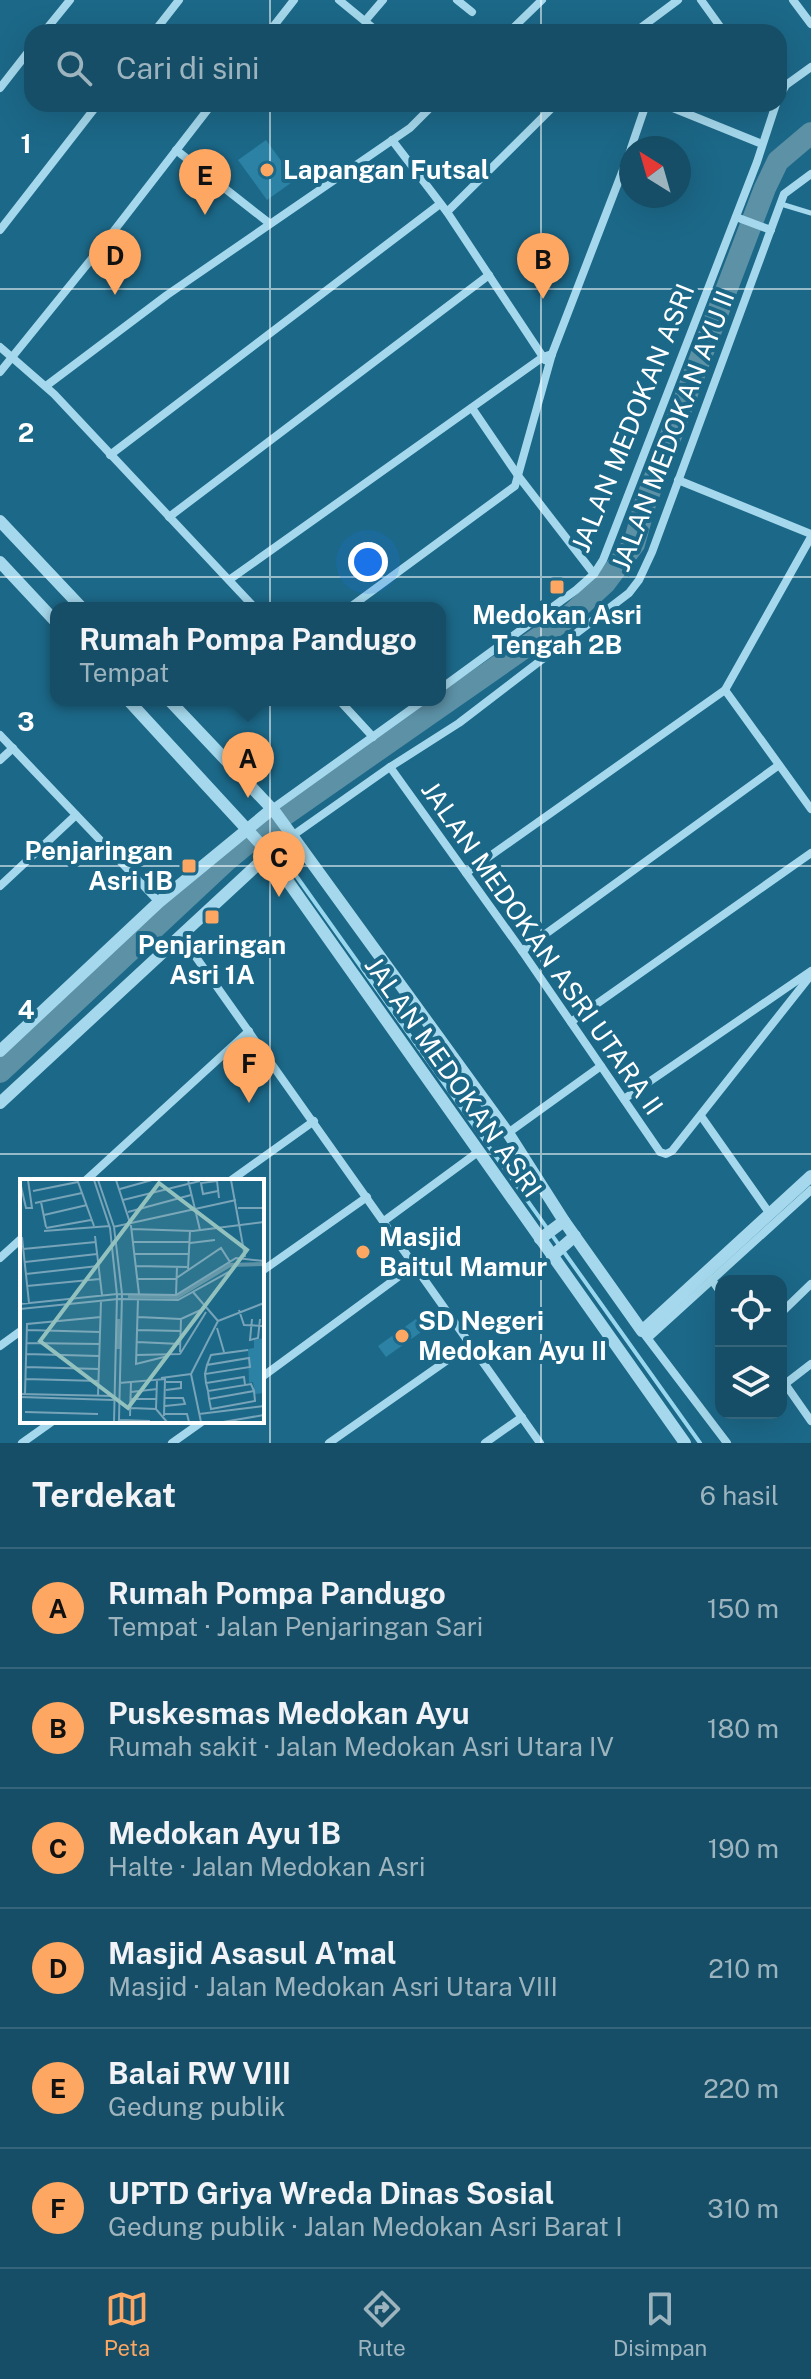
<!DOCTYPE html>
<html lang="id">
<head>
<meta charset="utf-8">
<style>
	:root { --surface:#154e66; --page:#22586f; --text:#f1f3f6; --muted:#9db4bf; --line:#34657a; --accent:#fda762 }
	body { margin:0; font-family:"Public Sans",sans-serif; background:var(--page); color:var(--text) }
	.controls { position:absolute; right:24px; bottom:24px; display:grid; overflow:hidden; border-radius:16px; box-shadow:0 8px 32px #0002 }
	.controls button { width:72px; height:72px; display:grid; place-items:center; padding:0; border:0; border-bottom:2px solid var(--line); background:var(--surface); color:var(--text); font:40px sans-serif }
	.compass { position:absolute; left:619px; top:136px; width:72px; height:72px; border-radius:50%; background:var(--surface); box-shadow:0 8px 32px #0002; rotate:323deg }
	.you { position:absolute; left:368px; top:562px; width:28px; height:28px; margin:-20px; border:6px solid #fff; border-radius:50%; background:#1a73e8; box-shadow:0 0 0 12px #1a73e833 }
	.badge { display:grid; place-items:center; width:52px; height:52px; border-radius:50%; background:var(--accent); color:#111; font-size:26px; font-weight:700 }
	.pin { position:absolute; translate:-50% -66px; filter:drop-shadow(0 2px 4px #0008) }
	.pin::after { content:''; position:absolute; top:42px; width:28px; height:24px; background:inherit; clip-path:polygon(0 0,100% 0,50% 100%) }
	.popup { position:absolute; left:50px; top:602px; width:396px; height:104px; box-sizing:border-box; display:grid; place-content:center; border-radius:16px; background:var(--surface); filter:drop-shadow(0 2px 6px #0005); font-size:26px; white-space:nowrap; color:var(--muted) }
	.popup b { font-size:30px; color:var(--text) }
	.popup::after { content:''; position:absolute; left:50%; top:100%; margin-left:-16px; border:16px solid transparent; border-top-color:var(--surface) }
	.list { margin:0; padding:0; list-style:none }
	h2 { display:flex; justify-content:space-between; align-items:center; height:104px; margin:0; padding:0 32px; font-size:34px }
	h2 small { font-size:26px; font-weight:400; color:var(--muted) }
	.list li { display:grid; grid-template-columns:52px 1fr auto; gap:24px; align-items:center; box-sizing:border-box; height:120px; padding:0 32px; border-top:2px solid var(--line) }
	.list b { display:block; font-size:30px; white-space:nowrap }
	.list p { margin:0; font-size:26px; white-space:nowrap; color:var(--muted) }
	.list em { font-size:26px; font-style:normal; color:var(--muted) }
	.icon { flex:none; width:44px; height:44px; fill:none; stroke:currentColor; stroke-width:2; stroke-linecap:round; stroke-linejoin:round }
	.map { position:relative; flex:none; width:811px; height:1443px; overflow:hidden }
	.search { position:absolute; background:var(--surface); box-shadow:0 8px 32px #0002; left:24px; right:24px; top:24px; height:88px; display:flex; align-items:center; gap:20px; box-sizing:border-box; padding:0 28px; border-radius:24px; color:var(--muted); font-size:30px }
	.sheet { height:824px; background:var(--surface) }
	nav { display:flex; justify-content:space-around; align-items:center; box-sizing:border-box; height:112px; border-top:2px solid var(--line); background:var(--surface); font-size:22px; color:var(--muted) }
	nav a { display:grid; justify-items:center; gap:4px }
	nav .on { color:var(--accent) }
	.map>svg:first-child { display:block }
</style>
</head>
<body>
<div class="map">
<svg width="811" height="1443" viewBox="0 0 811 1443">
	<rect width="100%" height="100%" fill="#1c6888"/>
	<g fill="#2c82a5">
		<path d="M 266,140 L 295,180 L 267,200 L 238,160 Z"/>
		<path d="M 430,1309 L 438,1320 L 386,1357 L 378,1346 Z"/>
	</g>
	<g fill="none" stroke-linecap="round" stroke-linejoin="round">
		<path stroke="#98d7ee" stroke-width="4" d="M 282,856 L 700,1443"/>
		<path stroke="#5c91a6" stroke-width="22" d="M 0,1072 L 227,860 L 263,830 L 567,618 L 605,583 L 634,544 L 645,504 L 765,188 L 778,161 L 811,133"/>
		<path stroke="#a5d8ec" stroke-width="5" d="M 781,204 L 811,213"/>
		<g stroke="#a5d8ec" stroke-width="8">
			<path d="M 339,0 L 378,32"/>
			<path d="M 457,0 L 472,12"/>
			<path d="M 701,0 L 724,32"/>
			<path d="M 793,0 L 811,24"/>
			<path d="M 365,21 L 383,0"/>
			<path d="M 44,32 L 70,0"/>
			<path d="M 154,32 L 179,0"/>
			<path d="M 269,32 L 294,0"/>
			<path d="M 509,32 L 542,0"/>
			<path d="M 635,32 L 678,0"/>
			<path d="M 0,88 L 32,47"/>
			<path d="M 779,97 L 786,85 L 811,67"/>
			<path d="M 663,104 L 762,144"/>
			<path d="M 392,140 L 447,212 L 545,360"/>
			<path d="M 631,148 L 646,104"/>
			<path d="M 176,150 L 269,223"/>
			<path d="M 447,212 L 556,104"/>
			<path d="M 736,217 L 771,230"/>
			<path d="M 0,230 L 98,104"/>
			<path d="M 0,347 L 54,394 L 255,608"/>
			<path d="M 0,372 L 106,241 L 212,104"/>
			<path d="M 46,386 L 167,295 L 410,128 L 434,104"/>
			<path d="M 472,408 L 519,477 L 594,574"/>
			<path d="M 110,455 L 440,204"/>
			<path d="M 678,480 L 811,534"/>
			<path d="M 169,517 L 489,275"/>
			<path d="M 229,580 L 543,357 L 552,354"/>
			<path d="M 349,608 L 515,486 L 552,354 L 631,149"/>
			<path d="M 440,689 L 576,590 L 594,574 L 603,560 L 757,162 L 776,104"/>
			<path d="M 725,690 L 811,809"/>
			<path d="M 339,700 L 373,737"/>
			<path d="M 0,735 L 159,902"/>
			<path d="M 0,760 L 13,748"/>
			<path d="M 390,767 L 522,951 L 660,1152 L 666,1154 L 672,1151 L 811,975"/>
			<path d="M 272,809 L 424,700"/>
			<path d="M 292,836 L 390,767 L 459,723 L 629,593 L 639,580 L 652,552 L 784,194 L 811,174"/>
			<path d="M 466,873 L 725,690 L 811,537"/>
			<path d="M 0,886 L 76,815"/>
			<path d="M 181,936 L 540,1443"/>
			<path d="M 522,951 L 779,765"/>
			<path d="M 571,1022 L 811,853"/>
			<path d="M 624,1099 L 811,971"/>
			<path d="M 701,1116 L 770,1214"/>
			<path d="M 508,1133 L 601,1066"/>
			<path d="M 85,1181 L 249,1031"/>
			<path d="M 230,1181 L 314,1121"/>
			<path d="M 384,1221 L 478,1152"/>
			<path d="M 0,1258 L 22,1238"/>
			<path d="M 262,1271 L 367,1197"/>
			<path d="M 712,1280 L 721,1293"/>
			<path d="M 781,1313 L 811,1284"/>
			<path d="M 645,1335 L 727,1443"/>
			<path d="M 648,1338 L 811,1190"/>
			<path d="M 0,1346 L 22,1330"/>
			<path d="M 262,1377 L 413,1266"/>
			<path d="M 781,1378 L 811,1421"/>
			<path d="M 785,1384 L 811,1364"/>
			<path d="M 22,1443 L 53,1421"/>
			<path d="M 172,1443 L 203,1421"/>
			<path d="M 329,1443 L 469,1345"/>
			<path d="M 485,1443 L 522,1417"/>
		</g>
		<g stroke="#a5d8ec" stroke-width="12">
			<path d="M 0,521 L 82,608"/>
			<path d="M 0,562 L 56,622"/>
			<path d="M 128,700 L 265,849 L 685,1443"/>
			<path d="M 169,700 L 275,812 L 508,1133 L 564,1221 L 642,1331 L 811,1176"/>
			<path d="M 0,1051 L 159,902 L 272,809"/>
			<path d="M 0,1103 L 269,854 L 292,836"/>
			<path d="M 540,1239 L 564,1221"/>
			<path d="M 552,1256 L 575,1236"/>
		</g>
	</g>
	<path fill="none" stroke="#fff" stroke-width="2" stroke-opacity="0.55" d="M 270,0 L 270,32M 541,0 L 541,32M 270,104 L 270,1443M 541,104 L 541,1443M 0,289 L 811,289M 0,577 L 811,577M 0,866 L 811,866M 0,1154 L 811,1154"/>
	<g fill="#fda762" stroke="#1c6888" stroke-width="3">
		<circle cx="267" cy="170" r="8"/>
		<rect x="549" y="579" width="16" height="16" rx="4"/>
		<rect x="181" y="858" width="16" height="16" rx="4"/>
		<rect x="204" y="909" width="16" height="16" rx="4"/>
		<circle cx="363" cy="1252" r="8"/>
		<circle cx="402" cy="1336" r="8"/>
	</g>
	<g text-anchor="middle" stroke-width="8" stroke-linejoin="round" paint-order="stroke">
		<g font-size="26" font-weight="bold" fill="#fff" stroke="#1c6888" text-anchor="start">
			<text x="283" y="179">Lapangan Futsal</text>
			<text x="557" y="624" text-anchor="middle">Medokan Asri<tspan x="557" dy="30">Tengah 2B</tspan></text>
			<text x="173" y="860" text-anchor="end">Penjaringan<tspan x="173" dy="30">Asri 1B</tspan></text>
			<text x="212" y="954" text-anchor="middle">Penjaringan<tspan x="212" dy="30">Asri 1A</tspan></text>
			<text x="379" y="1246">Masjid<tspan x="379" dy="30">Baitul Mamur</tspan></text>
			<text x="418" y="1330">SD Negeri<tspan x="418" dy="30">Medokan Ayu II</tspan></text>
		</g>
		<g font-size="26" fill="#fff" stroke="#1c6888">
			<text transform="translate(633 418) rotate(-68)" y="9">JALAN MEDOKAN ASRI</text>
			<text transform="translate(673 431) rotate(-69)" y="9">JALAN MEDOKAN AYU II</text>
			<text transform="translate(542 948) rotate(55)" y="9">JALAN MEDOKAN ASRI UTARA II</text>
			<text transform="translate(453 1077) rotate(55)" y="9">JALAN MEDOKAN ASRI</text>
		</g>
	</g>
	<g transform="translate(20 1179)">
		<rect width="244" height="244" fill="#1c6888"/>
		<path d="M 244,159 L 244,214 L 235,215 L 233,203 L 229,204 L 228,170 L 234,169 L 234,161 Z" fill="#2c82a5"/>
		<path fill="none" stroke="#5c91a6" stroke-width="4" d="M 108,117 L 157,118 L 210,86 L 244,85M 98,170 L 98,140"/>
		<path fill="none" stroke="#77a4b8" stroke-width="2" d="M 74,1 L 90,49 L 97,116 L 94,243M 78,1 L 94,48 L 102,115 L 99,241 L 130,242M 96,1 L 111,47 L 119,115M 168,1 L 180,51M 211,1 L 225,78M 0,3 L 6,29 L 12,29 L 8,1M 100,10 L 132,1M 13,12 L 58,3 L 74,47M 198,12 L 183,15 L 181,4 L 197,2 L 199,19M 103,21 L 180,2M 21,23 L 26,48M 15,24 L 62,14M 218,29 L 244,29M 108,33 L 171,16M 24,36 L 67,26M 93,48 L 216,21M 26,49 L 71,41M 112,50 L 173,52 L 244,43M 24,52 L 90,47M 75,57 L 82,116M 2,58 L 9,124M 113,63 L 170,63M 170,64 L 195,61M 3,70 L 76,63M 114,75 L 169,75M 5,83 L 77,75M 116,87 L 167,88M 168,90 L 170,52M 6,95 L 78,87M 118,100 L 155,100 L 201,69 L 210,83M 7,107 L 80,100M 173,113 L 198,142M 156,116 L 157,88M 118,120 L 116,185 L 148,177M 0,125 L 97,115 L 156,116 L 216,79 L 244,82M 0,130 L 98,120 L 158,121 L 214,90M 219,131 L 224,146 L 244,147M 118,138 L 161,140 L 183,130M 232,140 L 230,161 L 238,159 L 240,140M 198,142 L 244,124M 197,149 L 204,173M 7,151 L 80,153M 117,151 L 161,152M 117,163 L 160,165M 7,164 L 80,165M 160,173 L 161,140M 6,175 L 79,177M 160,175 L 186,133M 116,176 L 160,175M 187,186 L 191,176 L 228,171M 6,188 L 79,190M 171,195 L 198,142M 171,195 L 181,243M 185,195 L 187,186 L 229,179 L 230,188 L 185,195 L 186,204M 141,199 L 171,195M 5,200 L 79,202M 99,204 L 145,200 L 144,237M 146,211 L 161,209 L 161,203 L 146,203M 188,212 L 186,204 L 224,198 L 225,206M 234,212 L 235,222 L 191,230 L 189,220 ZM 111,213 L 137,210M 0,215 L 94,217M 5,215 L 7,145 L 81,138M 78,217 L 81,122M 0,218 L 94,221M 110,220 L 136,220M 189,220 L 188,212 L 231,205 L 234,212M 145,227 L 165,225 L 163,219 L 145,219M 110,229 L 136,230 L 147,243M 136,230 L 137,201M 5,233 L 78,235M 145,235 L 167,235 L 169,243M 179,235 L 244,227M 110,237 L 111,203M 203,243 L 244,236"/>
		<path fill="#93c1be" fill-opacity="0.15" stroke="#93c1be" stroke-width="4" d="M 139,4 L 227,71 L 108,229 L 20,162 Z"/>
		<rect width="244" height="244" fill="none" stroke="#fff" stroke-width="4"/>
	</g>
	<g font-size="26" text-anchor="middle" font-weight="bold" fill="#fff" stroke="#1c6888" stroke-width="8" stroke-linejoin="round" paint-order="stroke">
		<text x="26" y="153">1</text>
		<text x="26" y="442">2</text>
		<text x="26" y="731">3</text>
		<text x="26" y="1019">4</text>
	</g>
</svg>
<div class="controls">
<button><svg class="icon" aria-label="locate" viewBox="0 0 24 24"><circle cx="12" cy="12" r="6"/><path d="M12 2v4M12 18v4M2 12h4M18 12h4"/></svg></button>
<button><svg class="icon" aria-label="layers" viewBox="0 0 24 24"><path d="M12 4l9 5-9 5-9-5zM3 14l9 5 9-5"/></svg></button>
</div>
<svg class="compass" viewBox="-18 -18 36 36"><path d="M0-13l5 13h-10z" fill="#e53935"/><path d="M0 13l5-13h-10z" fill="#9db4bf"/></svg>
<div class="you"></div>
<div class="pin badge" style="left:248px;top:798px">A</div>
<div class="popup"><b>Rumah Pompa Pandugo</b>Tempat</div>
<div class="pin badge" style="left:543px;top:299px">B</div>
<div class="pin badge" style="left:279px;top:897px">C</div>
<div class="pin badge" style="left:115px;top:295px">D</div>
<div class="pin badge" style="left:205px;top:215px">E</div>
<div class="pin badge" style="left:249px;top:1103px">F</div>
<div class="search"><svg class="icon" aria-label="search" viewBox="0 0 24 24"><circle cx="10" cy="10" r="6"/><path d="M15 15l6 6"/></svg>Cari di sini</div>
</div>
<section class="sheet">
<h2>Terdekat<small>6 hasil</small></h2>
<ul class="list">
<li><span class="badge">A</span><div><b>Rumah Pompa Pandugo</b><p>Tempat · Jalan Penjaringan Sari</p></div><em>150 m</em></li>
<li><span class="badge">B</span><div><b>Puskesmas Medokan Ayu</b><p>Rumah sakit · Jalan Medokan Asri Utara IV</p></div><em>180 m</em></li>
<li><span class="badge">C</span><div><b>Medokan Ayu 1B</b><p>Halte · Jalan Medokan Asri</p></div><em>190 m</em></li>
<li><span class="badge">D</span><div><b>Masjid Asasul A'mal</b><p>Masjid · Jalan Medokan Asri Utara VIII</p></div><em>210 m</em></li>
<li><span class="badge">E</span><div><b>Balai RW VIII</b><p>Gedung publik</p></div><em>220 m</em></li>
<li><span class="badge">F</span><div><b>UPTD Griya Wreda Dinas Sosial</b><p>Gedung publik · Jalan Medokan Asri Barat I</p></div><em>310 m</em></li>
</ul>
</section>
<nav>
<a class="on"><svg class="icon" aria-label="map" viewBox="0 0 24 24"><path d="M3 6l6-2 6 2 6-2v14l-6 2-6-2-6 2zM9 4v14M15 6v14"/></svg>Peta</a>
<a><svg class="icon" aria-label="directions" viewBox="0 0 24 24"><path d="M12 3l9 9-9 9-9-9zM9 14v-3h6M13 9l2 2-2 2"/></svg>Rute</a>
<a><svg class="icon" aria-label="saved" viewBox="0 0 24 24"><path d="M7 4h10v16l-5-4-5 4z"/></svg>Disimpan</a>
</nav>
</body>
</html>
